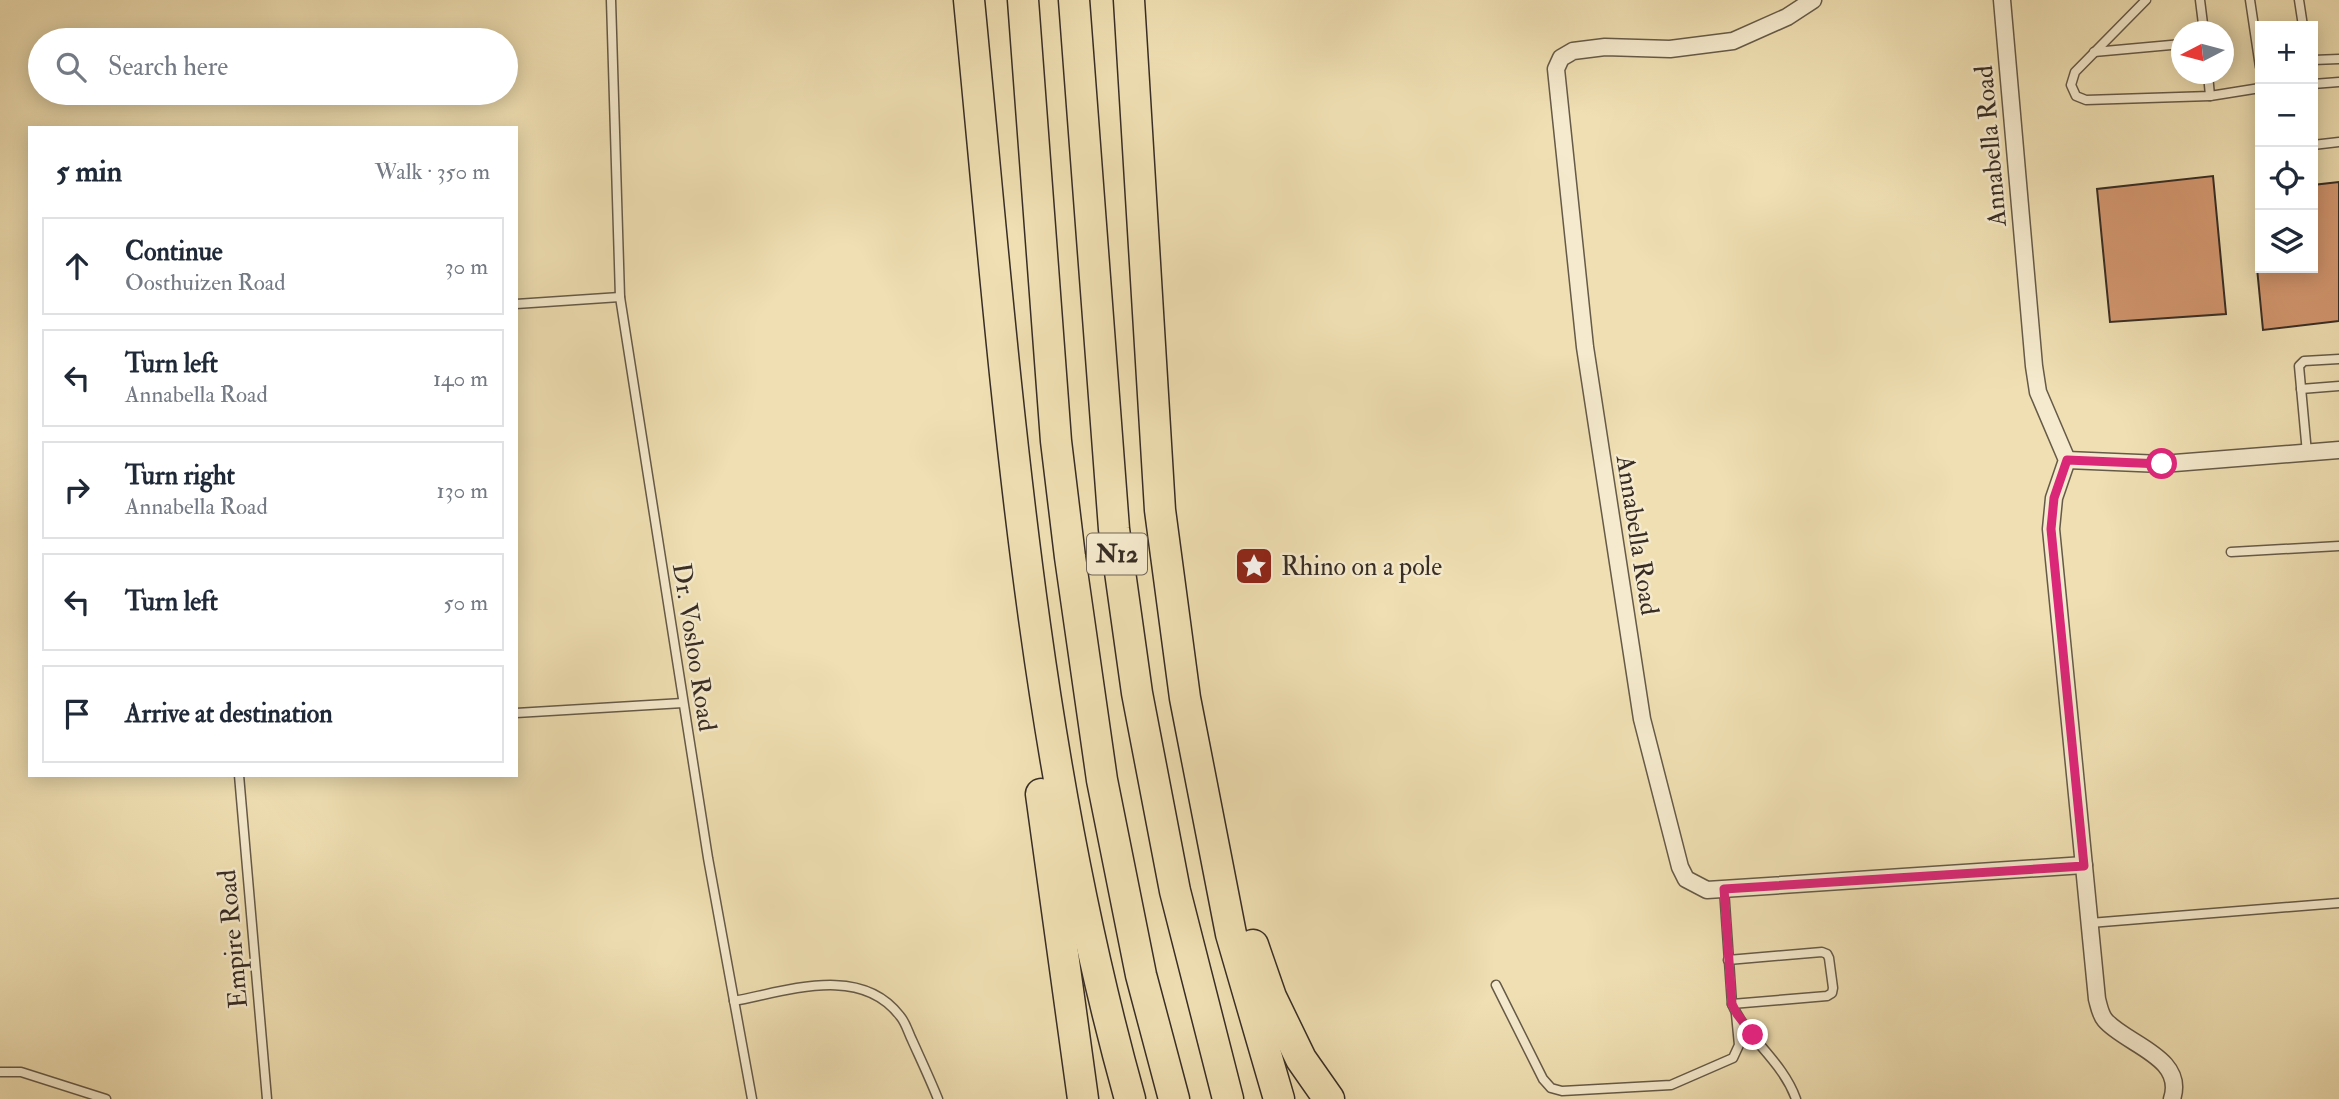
<!DOCTYPE html>
<html lang="en">
<head>
<meta charset="utf-8">
<style>
	:root { --surface:#fff; --page:#f6f6f7; --text:#1f2937; --muted:#747a83; --line:#e0e1e3 }
	body { margin:0; font-family:"IM FELL Double Pica",serif; background:var(--page); color:var(--text) }
	.controls { position:absolute; right:21px; top:21px; display:grid; overflow:hidden; border-radius:0px; box-shadow:0 4px 18px #0003 }
	.controls button { width:63px; height:63px; display:grid; place-items:center; padding:0; border:0; border-bottom:2px solid var(--line); background:var(--surface); color:var(--text); font:35px sans-serif }
	.compass { position:absolute; left:2171px; top:21px; width:63px; height:63px; border-radius:50%; background:var(--surface); box-shadow:0 4px 18px #0003; rotate:264deg }
	.stop { position:absolute; width:21px; height:21px; margin:-16px; border:5px solid #db2777; border-radius:50%; background:#fff }
	.stop.end { background:#db2777; border-color:#fff; box-shadow:0 2px 7px #0008 }
	.list { margin:0; padding:0; list-style:none }
	h2 { display:flex; justify-content:space-between; align-items:center; height:91px; margin:0; padding:0 28px; font-size:30px }
	h2 small { font-size:23px; font-weight:400; color:var(--muted) }
	.list li { display:grid; grid-template-columns:46px 1fr auto; gap:21px; align-items:center; box-sizing:border-box; height:98px; margin:0 14px 14px; padding:0 14px; border:2px solid var(--line); border-radius:0px }
	.list b { display:block; font-size:26px; white-space:nowrap }
	.list p { margin:0; font-size:23px; white-space:nowrap; color:var(--muted) }
	.list em { font-size:23px; font-style:normal; color:var(--muted) }
	.icon { flex:none; width:38px; height:38px; fill:none; stroke:currentColor; stroke-width:2; stroke-linecap:round; stroke-linejoin:round }
	.map { position:relative; flex:none; width:2339px; height:1099px; overflow:hidden }
	.search { position:absolute; background:var(--surface); box-shadow:0 4px 18px #0003; left:28px; top:28px; width:490px; height:77px; display:flex; align-items:center; gap:18px; box-sizing:border-box; padding:0 24px; border-radius:38px; color:var(--muted); font-size:26px }
	.panel { position:absolute; background:var(--surface); box-shadow:0 4px 18px #0003; left:28px; top:126px; width:490px; height:651px; border-radius:0px }
	.map>svg:first-child { display:block }
</style>
</head>
<body>
<div class="map">
<svg width="2339" height="1099" viewBox="0 0 2339 1099">
	<rect width="100%" height="100%" fill="#efdfb2"/>
	<filter id="stains"><feTurbulence type="fractalNoise" baseFrequency=".00286" numOctaves="4"/><feColorMatrix values="0 0 0 0 .2 0 0 0 0 .09 0 0 0 0 .02 0 0 0 .5 -.17"/></filter>
	<radialGradient id="worn" r=".72"><stop offset=".6" stop-color="#630" stop-opacity="0"/><stop offset="1" stop-color="#630" stop-opacity=".3"/></radialGradient>
	<g fill="#d2966e" stroke="#382d25" stroke-width="2">
		<path d="M 2213,176 L 2226,314 L 2110,322 L 2097,189 Z"/>
		<path d="M 2339,182 L 2339,321 L 2263,330 L 2257,268 L 2313,268 L 2313,185 Z"/>
	</g>
	<g fill="none" stroke-linecap="round" stroke-linejoin="round">
		<defs>
			<g id="service">
				<path d="M 611,0 L 620,297 L 708,858 L 752,1099"/>
				<path d="M 2146,0 L 2075,72 L 2071,85 L 2076,96 L 2086,100 L 2210,96 L 2260,88"/>
				<path d="M 2200,0 L 2204,32"/>
				<path d="M 2250,0 L 2260,67"/>
				<path d="M 2299,0 L 2303,26"/>
				<path d="M 2094,52 L 2182,44"/>
				<path d="M 2313,60 L 2339,59"/>
				<path d="M 2208,74 L 2210,96"/>
				<path d="M 2313,84 L 2339,82"/>
				<path d="M 2313,145 L 2339,142"/>
				<path d="M 516,304 L 620,297"/>
				<path d="M 2301,389 L 2339,386"/>
				<path d="M 2307,453 L 2299,366 L 2304,361 L 2339,359"/>
				<path d="M 2231,552 L 2339,546"/>
				<path d="M 516,713 L 683,703"/>
				<path d="M 239,775 L 267,1099"/>
				<path d="M 1724,889 L 1732,1004 C 1747,1039 1782,1060 1796,1099"/>
				<path d="M 2090,923 L 2339,903"/>
				<path d="M 1728,960 L 1822,952 L 1827,954 L 1829,958 L 1833,988 L 1832,993 L 1827,996 L 1732,1004"/>
				<path d="M 1496,985 L 1543,1079 L 1551,1088 L 1562,1091 L 1671,1085 L 1733,1058 L 1739,1045 L 1736,1014"/>
				<path d="M 734,1001 C 787,991 861,964 900,1016 C 906,1023 908,1032 912,1040 C 921,1060 930,1079 938,1099"/>
				<path d="M 0,1072 L 21,1072 L 106,1099"/>
			</g>
			<g id="minor">
				<path d="M 1813,0 L 1787,17 L 1733,41 L 1670,49 L 1605,47 L 1573,51 L 1561,58 L 1556,69 L 1585,347 L 1642,719 L 1680,867 L 1686,879 L 1707,890 L 2084,865"/>
				<path d="M 2002,0 L 2034,366 L 2038,392 L 2067,460 L 2054,498 L 2051,529 L 2097,999 C 2099,1006 2100,1014 2105,1020 C 2125,1044 2186,1057 2172,1099"/>
				<path d="M 2067,460 L 2162,464 L 2339,450"/>
			</g>
			<g id="motorway">
				<path d="M 969,0 C 1005,369 1030,741 1130,1099"/>
				<path d="M 1023,0 L 1056,441 L 1070,557 L 1102,780 L 1141,975 L 1174,1099"/>
				<path d="M 1074,0 L 1114,529 L 1137,693 L 1175,891 L 1228,1099"/>
				<path d="M 1129,0 L 1160,510 L 1185,698 L 1231,934 L 1279,1099"/>
				<path d="M 1041,794 L 1083,1099"/>
				<path d="M 1253,945 L 1271,997 L 1301,1059 L 1329,1099"/>
			</g>
		</defs>
		<use href="#service" stroke="#665a48" stroke-width="11"/>
		<use href="#minor" stroke="#665a48" stroke-width="19"/>
		<use href="#motorway" stroke="#382d25" stroke-width="33"/>
		<use href="#service" stroke="#f5eacd" stroke-width="8"/>
		<use href="#minor" stroke="#f5eacd" stroke-width="16"/>
		<use href="#motorway" stroke="#efdfb2" stroke-width="30"/>
	</g>
	<g fill="none" stroke-linecap="round" stroke-linejoin="round">
		<path stroke="#db2777" stroke-width="9" d="M 1753,1035 L 1737,1014 L 1732,1004 L 1724,889 L 2084,866 L 2051,529 L 2054,498 L 2067,460 L 2162,464"/>
	</g>
	<defs>
		<symbol id="sight-square" viewBox="-11 -11 22 22"><rect x="-9" y="-9" width="18" height="18" rx="4" fill="#8f2418" stroke="#f5eacd"/><path d="M0-6L1.8-2.2L6-1.7L2.9 1.2L3.7 5.4L0 3.3L-3.7 5.4L-2.9 1.2L-6-1.7L-1.8-2.2Z" fill="#fff"/></symbol>
	</defs>
	<g fill-rule="evenodd">
		<use href="#sight-square" x="1232" y="544" width="44" height="44"/>
	</g>
	<g text-anchor="middle" stroke-width="5" stroke-linejoin="round" paint-order="stroke">
		<rect fill="#f5eacd" stroke="#716657" stroke-width="2" x="1087" y="533.5" width="60" height="41" rx="5"/>
		<g font-size="24" font-weight="bold" fill="#382d25">
			<text x="1117" y="562">N12</text>
		</g>
		<g font-size="26" fill="#382d25" stroke="#f5eacd">
			<text transform="translate(1990 146) rotate(-95)" y="9">Annabella Road</text>
			<text transform="translate(1638 535) rotate(81)" y="9">Annabella Road</text>
			<text transform="translate(695 647) rotate(81)" y="9">Dr. Vosloo Road</text>
			<text transform="translate(232 939) rotate(-95)" y="9">Empire Road</text>
		</g>
		<g font-size="26" fill="#382d25" stroke="#f5eacd" text-anchor="start">
			<text x="1281" y="575">Rhino on a pole</text>
		</g>
	</g>
	<rect width="100%" height="100%" filter="url(#stains)"/>
	<rect width="100%" height="100%" fill="url(#worn)"/>
</svg>
<div class="controls">
<button>+</button>
<button>−</button>
<button><svg class="icon" aria-label="locate" viewBox="0 0 24 24"><circle cx="12" cy="12" r="6"/><path d="M12 2v4M12 18v4M2 12h4M18 12h4"/></svg></button>
<button><svg class="icon" aria-label="layers" viewBox="0 0 24 24"><path d="M12 4l9 5-9 5-9-5zM3 14l9 5 9-5"/></svg></button>
</div>
<svg class="compass" viewBox="-18 -18 36 36"><path d="M0-13l5 13h-10z" fill="#e53935"/><path d="M0 13l5-13h-10z" fill="#747a83"/></svg>
<div class="stop" style="left:2162px;top:464px"></div>
<div class="stop end" style="left:1753px;top:1035px"></div>
<div class="search"><svg class="icon" aria-label="search" viewBox="0 0 24 24"><circle cx="10" cy="10" r="6"/><path d="M15 15l6 6"/></svg>Search here</div>
<section class="panel">
<h2>5 min<small>Walk · 350 m</small></h2>
<ul class="list">
<li><svg class="icon" aria-label="ahead" viewBox="0 0 24 24"><path d="M12 20V5M6 11l6-6 6 6"/></svg><div><b>Continue</b><p>Oosthuizen Road</p></div><em>30 m</em></li>
<li><svg class="icon" aria-label="left" viewBox="0 0 24 24"><path d="M17 20v-9H6M10 6l-5 5 5 5"/></svg><div><b>Turn left</b><p>Annabella Road</p></div><em>140 m</em></li>
<li><svg class="icon" aria-label="right" viewBox="0 0 24 24"><path d="M7 20v-9h11M14 6l5 5-5 5"/></svg><div><b>Turn right</b><p>Annabella Road</p></div><em>130 m</em></li>
<li><svg class="icon" aria-label="left" viewBox="0 0 24 24"><path d="M17 20v-9H6M10 6l-5 5 5 5"/></svg><div><b>Turn left</b></div><em>50 m</em></li>
<li><svg class="icon" aria-label="arrive" viewBox="0 0 24 24"><path d="M6 21V4h12l-3 4 3 4H6"/></svg><div><b>Arrive at destination</b></div></li>
</ul>
</section>
</div>
</body>
</html>
